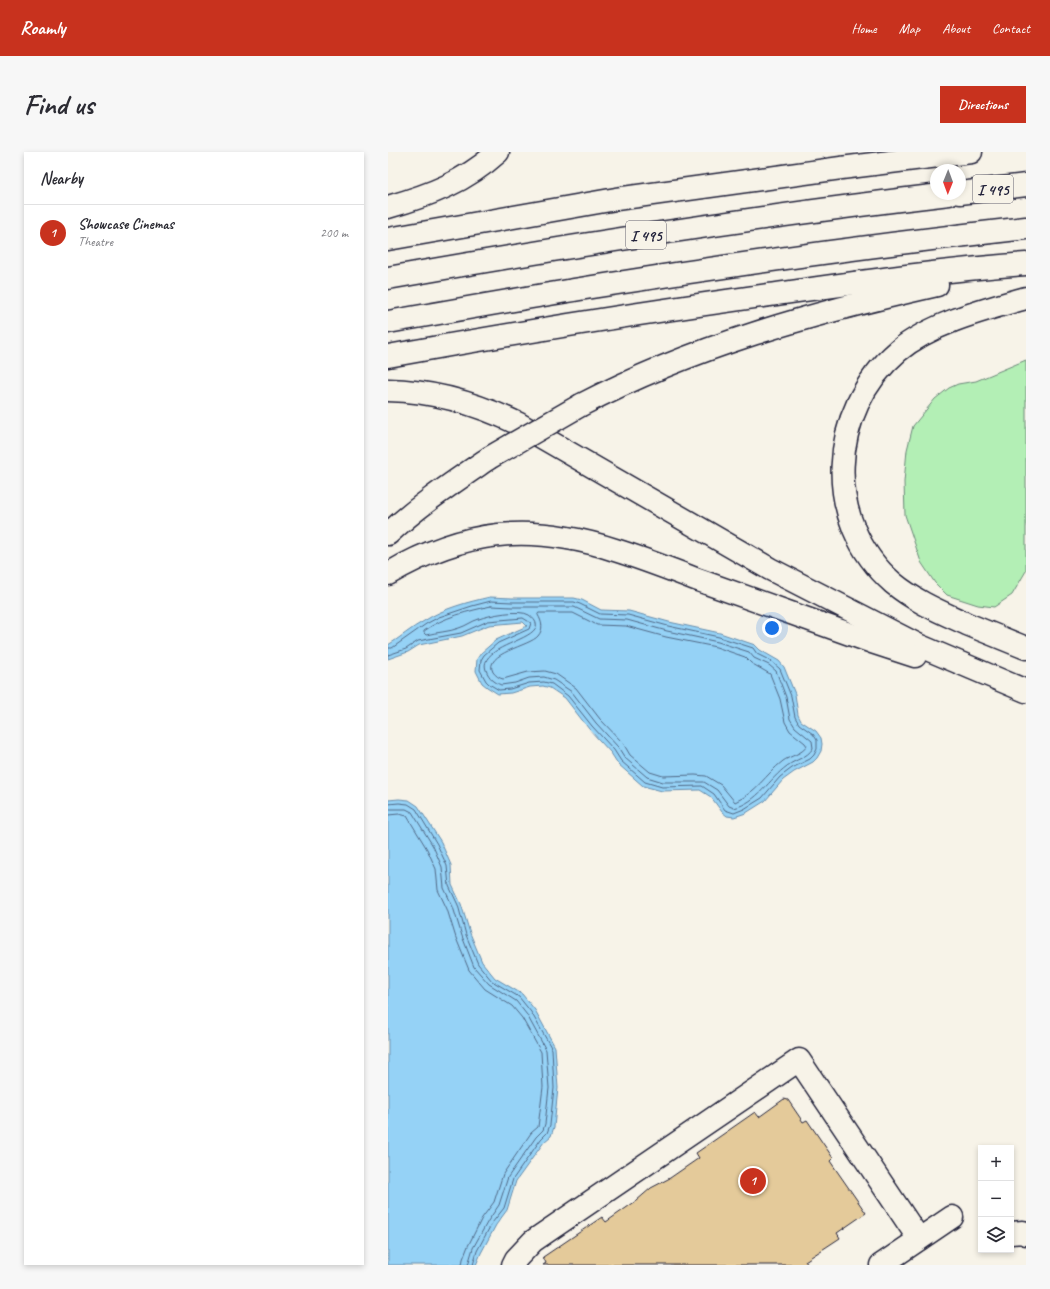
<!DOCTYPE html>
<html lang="en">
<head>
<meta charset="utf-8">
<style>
	:root { --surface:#fff; --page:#f7f7f7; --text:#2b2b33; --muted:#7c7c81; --line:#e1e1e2; --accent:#c8321e }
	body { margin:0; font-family:Caveat,sans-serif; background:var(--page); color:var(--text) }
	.controls { position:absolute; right:12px; bottom:12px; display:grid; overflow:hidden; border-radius:0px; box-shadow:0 2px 6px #0003 }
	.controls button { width:36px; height:36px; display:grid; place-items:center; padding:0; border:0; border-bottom:1px solid var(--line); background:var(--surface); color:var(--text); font:20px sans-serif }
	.compass { position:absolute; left:542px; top:12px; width:36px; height:36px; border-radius:50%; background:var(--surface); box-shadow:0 2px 6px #0003; rotate:181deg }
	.you { position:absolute; left:384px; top:476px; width:14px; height:14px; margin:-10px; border:3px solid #fff; border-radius:50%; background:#1a73e8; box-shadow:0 0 0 6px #1a73e833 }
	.badge { display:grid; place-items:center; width:26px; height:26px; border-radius:50%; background:var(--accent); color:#fff; font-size:13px; font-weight:700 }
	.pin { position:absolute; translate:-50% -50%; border:2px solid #fff; box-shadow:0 1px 4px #0006 }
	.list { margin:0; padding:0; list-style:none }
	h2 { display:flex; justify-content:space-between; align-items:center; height:52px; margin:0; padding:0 16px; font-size:17px }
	h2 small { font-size:13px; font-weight:400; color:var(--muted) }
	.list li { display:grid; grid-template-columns:26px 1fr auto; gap:12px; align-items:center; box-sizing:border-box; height:56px; padding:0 16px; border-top:1px solid var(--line) }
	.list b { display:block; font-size:15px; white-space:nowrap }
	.list p { margin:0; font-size:13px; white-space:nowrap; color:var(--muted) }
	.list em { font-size:13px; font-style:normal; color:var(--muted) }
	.icon { flex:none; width:22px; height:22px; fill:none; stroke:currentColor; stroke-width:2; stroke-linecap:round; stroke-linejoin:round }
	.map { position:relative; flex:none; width:638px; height:1113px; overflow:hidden; border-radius:0px }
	header { display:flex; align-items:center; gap:24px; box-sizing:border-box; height:56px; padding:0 20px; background:var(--accent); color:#fff }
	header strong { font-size:19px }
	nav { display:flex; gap:22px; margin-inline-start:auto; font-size:14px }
	.intro { display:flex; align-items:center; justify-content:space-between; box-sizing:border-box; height:96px; padding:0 24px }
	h1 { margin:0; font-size:28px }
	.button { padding:10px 18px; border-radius:0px; background:var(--accent); color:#fff; font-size:14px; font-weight:700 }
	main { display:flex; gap:24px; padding:0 24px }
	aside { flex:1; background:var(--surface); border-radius:0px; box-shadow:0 2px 6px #0003 }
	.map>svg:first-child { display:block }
</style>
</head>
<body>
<header>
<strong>Roamly</strong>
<nav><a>Home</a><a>Map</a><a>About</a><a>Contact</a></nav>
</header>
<div class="intro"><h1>Find us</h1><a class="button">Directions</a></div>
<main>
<aside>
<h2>Nearby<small></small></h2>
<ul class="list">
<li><span class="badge">1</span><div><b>Showcase Cinemas</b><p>Theatre</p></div><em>200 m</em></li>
</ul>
</aside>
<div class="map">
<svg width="638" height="1113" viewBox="0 0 638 1113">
	<rect width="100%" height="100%" fill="#f7f3e8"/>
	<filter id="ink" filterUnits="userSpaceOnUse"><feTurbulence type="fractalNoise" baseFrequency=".025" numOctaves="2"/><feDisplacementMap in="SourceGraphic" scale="8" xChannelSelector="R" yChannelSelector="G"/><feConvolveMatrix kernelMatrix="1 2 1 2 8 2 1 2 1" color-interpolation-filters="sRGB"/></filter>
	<g filter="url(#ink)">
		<path fill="#b3efb5" stroke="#6a8878" d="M 638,208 L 638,419 L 624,443 L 606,455 L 590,453 L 559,443 L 547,431 L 533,410 L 517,363 L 516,330 L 519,298 L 525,274 L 547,247 L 561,236 L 570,232 L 588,229 Z"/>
		<g fill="#95d2f6" stroke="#678cab">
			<path d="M 102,445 L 124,446 L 186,446 L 194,448 L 213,458 L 241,459 L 281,470 L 332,481 L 367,493 L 372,498 L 391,509 L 396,515 L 407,542 L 410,563 L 413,569 L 428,579 L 433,586 L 434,592 L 433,599 L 429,606 L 425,610 L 406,620 L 395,628 L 377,649 L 358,661 L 346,665 L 339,664 L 334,660 L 323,645 L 312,638 L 274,639 L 255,634 L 230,612 L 223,601 L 201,577 L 177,546 L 162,536 L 155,534 L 142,535 L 123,541 L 110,542 L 99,535 L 94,531 L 88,519 L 89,507 L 93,501 L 108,488 L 139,474 L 135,470 L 101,473 L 74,484 L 31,493 L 20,500 L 0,507 L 0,493 C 12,486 23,476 36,469 C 56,456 80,450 102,445 Z"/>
			<path d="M 11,647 L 21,648 L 30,654 L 53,690 L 63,713 L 64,733 L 73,752 L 82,781 L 94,810 L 107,826 L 134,842 L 147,858 L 167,895 L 170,936 L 166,975 L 163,984 L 156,990 L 128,1029 L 119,1058 L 108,1073 L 93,1101 L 88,1113 L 0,1113 L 0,648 Z"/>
		</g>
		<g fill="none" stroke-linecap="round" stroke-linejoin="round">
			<g stroke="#506886" stroke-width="1">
				<path d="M 103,454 L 124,455 L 186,455 L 211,467 L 239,468 L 279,479 L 330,490 L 361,500 L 366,506 L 381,513 L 388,519 L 398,545 L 402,567 L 407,575 L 424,589 L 425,596 C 419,606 408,607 399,614 C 381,627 370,650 346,656 L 341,654 L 329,638 L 316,630 L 275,630 L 259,625 L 237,606 L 230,595 L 208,571 L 184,540 L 166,528 L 156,525 L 141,526 L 127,531 L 113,533 C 106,530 101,526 98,518 C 88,490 173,487 141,463 C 132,457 101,463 91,467 C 84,469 78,474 71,476 C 61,480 49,480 38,483 L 36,481 L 36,479 C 55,465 81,459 103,454 Z"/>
				<path d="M 151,461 L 185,461 L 209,473 L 238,474 L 278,485 L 328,495 L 357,505 L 363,511 L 382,522 L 392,547 L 397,570 L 402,579 L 417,591 L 419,594 C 414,602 402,604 395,609 C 377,623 369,640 347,650 L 333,633 L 318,624 L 307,623 L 275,624 L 262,620 L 242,603 L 235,591 L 212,567 L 188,536 L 168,522 L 157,519 L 140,520 L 115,527 C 111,526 108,524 105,520 C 95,501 142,494 150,484 C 156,477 154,470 150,463 Z"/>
				<path d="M 0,496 L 4,496 L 38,472 L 51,465 L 84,454 L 103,449 L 124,450 L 186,450 L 192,452 L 212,462 L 240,463 L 280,474 L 331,485 L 365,496 L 369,502 L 383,509 L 392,517 L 403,544 L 407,565 L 411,572 L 425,582 L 429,588 L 429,597 L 426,603 L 422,607 L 404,616 L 392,625 L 374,646 L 356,657 L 346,661 L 337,658 L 326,642 L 314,634 L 274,635 L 257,630 L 233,609 L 226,598 L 204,574 L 180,544 L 164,532 L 156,530 L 141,531 L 122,537 L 111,538 L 101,532 L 98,529 L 92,518 L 93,508 L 96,503 L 110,491 L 141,477 L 143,471 L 135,466 L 100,469 L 73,481 L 30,489 L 18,497 L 0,503"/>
				<path d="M 0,652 L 11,651 L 20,652 L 28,657 L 49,692 L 59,714 L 61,734 L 70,753 L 78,783 L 90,812 L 104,829 L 131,845 L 143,860 L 164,897 L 166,936 L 162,973 L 159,981 L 153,987 L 125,1027 L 116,1056 L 104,1071 L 89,1099 L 85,1113"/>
				<path d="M 0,657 L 18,657 L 24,660 L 45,694 L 54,715 L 56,736 L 65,755 L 74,784 L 86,815 L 101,832 L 128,849 L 139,863 L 158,898 L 161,936 L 157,972 L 155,978 L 148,985 L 120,1025 L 111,1053 L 100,1069 L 85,1096 L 80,1113"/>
				<path d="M 0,663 L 11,662 L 19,664 L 39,697 L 48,717 L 50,738 L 59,757 L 68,786 L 81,818 L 97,837 L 124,854 L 134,866 L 153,900 L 155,935 L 150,975 L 143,981 L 115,1022 L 106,1050 L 94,1066 L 80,1094 L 75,1107 L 74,1113"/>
			</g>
		</g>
		<path fill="#e4ca9a" stroke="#22223b" d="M 396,947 L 400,948 L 415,970 L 419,968 L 445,1006 L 442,1009 L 478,1061 L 449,1081 L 452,1086 L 417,1109 L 420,1113 L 155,1113 L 158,1111 L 155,1105 L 214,1065 L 218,1070 L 248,1049 L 263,1036 L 282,1026 L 311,1006 L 308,1001 L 367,960 L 371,965 Z"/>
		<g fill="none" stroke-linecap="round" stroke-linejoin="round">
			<defs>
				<g id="minor">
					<path d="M 623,1081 L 635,1080 L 638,1082"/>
					<path d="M 125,1113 L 128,1107 L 145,1089 L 411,908 L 531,1087"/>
					<path d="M 493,1113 L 564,1065"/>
				</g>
				<g id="highway">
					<path d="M 572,41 L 638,33"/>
					<path d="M 0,55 C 42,43 77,30 110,0"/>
					<path d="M 0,87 L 228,47 L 453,16 L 583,0"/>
					<path d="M 0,126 C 186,93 373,64 561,42"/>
					<path d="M 638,146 C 596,158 544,171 510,199 C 440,259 434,369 505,431 C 528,450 553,460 579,472 C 599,480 618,488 638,496"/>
					<path d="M 0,170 C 68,158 136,146 204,135 C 348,112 493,92 638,76"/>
					<path d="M 0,204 C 126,181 253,161 381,143 C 466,131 552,118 638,112"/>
					<path d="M 0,238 C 46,239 90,252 131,272 L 382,417 L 532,494 L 638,539"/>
					<path d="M 193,253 C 306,194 425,161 549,133"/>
					<path d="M 0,382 C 31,353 66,330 101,306"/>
					<path d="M 0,422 C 76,377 143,371 227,398 C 256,407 284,418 313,429 C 370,449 427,470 484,490 L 527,504"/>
				</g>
			</defs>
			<use href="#minor" stroke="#22223b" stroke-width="25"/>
			<use href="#highway" stroke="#22223b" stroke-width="25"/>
			<use href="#minor" stroke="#f7f3e8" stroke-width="22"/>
			<use href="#highway" stroke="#f7f3e8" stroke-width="22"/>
			<defs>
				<path id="highway-bridge" d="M 101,306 L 193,253"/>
			</defs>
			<use href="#highway-bridge" stroke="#22223b" stroke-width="25" stroke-linecap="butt"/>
			<use href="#highway-bridge" stroke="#f7f3e8" stroke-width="22"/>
		</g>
	</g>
	<g text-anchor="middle" stroke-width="3.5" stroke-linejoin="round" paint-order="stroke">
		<g fill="#f7f3e8" stroke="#62616f" stroke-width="1">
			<rect x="585" y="23" width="40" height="28" rx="3"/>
			<rect x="238" y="69" width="40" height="28" rx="3"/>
		</g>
		<g font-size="16" font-weight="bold" fill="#22223b">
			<text x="605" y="43">I 495</text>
			<text x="258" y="89">I 495</text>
		</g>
	</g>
</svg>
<div class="controls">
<button>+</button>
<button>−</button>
<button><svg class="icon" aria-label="layers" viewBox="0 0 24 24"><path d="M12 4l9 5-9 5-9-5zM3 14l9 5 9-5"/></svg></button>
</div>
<svg class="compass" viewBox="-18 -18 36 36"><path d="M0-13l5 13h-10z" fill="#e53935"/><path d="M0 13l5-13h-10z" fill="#7c7c81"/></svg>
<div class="you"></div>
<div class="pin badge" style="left:365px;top:1029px">1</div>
</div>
</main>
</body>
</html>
